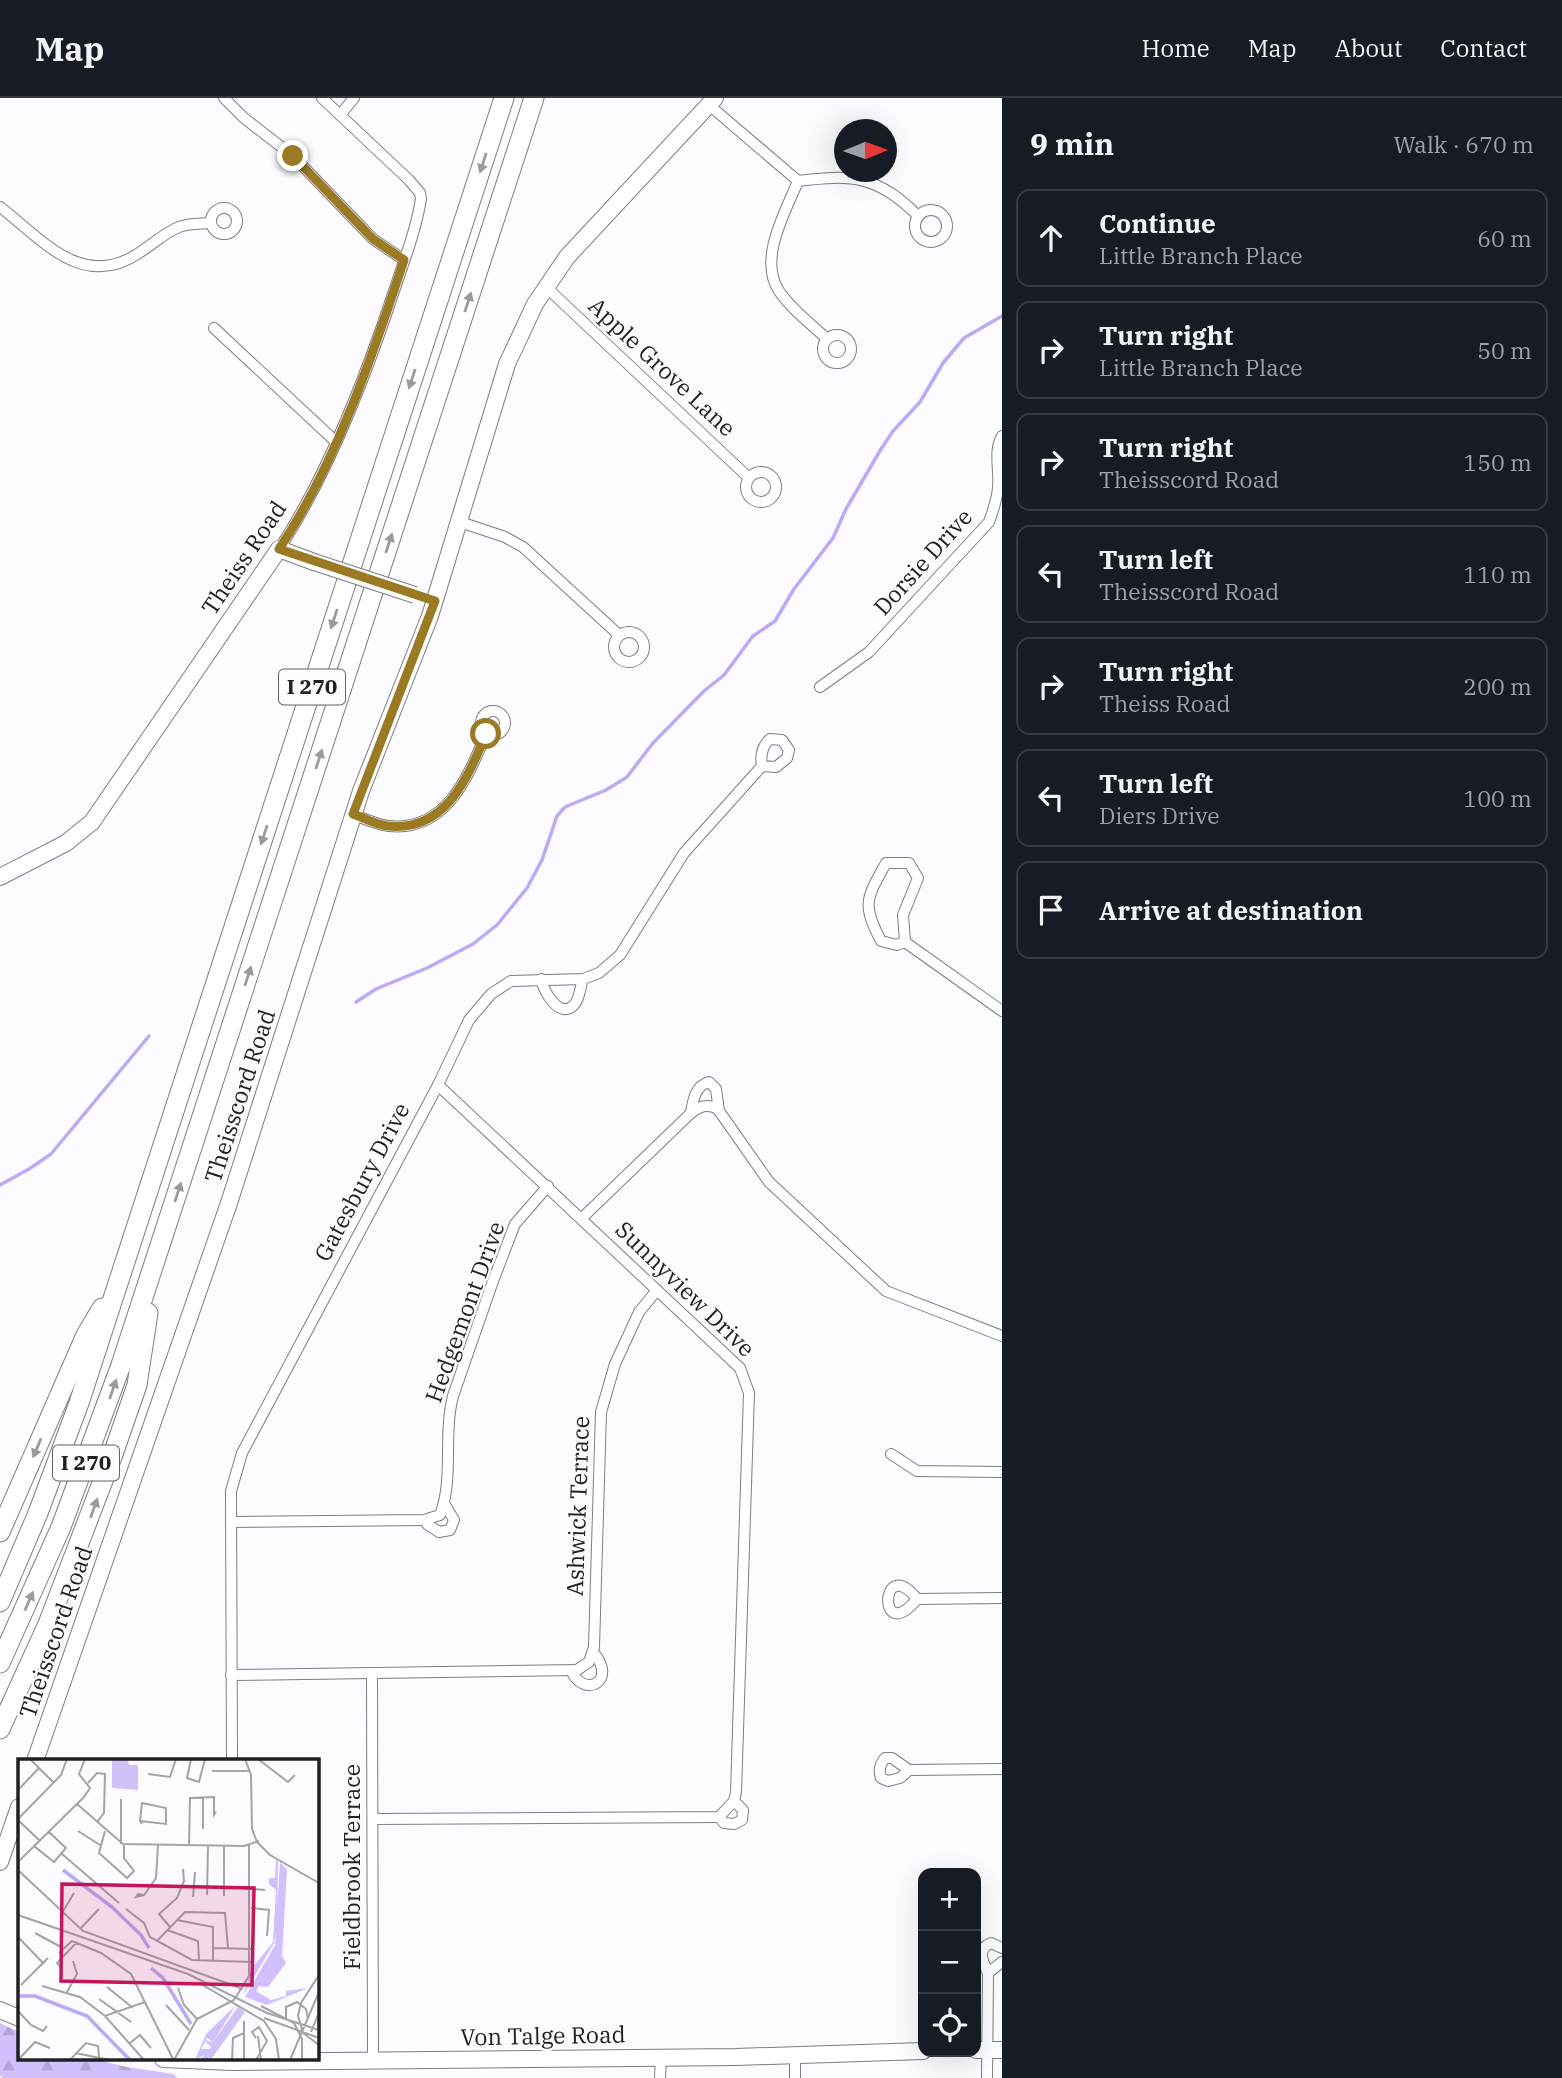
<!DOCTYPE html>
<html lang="en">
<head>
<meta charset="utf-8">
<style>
	:root { --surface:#171b24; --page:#242831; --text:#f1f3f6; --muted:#9ea1a6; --line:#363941 }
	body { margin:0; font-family:"IBM Plex Serif",serif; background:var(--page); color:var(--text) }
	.controls { position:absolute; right:21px; bottom:21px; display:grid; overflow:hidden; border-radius:14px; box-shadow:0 7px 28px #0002 }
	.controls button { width:63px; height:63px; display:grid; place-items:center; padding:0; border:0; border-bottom:2px solid var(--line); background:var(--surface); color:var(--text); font:35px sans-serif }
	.compass { position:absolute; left:834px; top:21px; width:63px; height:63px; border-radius:50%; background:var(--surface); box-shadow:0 7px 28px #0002; rotate:89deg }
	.stop { position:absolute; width:21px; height:21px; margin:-16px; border:5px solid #9a7a23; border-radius:50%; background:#fff }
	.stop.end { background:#9a7a23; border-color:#fff; box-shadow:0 2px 7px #0008 }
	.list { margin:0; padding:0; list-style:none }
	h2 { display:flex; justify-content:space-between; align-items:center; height:91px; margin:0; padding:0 28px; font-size:30px }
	h2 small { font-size:23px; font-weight:400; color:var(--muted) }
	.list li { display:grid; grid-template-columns:46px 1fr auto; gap:21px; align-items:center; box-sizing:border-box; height:98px; margin:0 14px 14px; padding:0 14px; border:2px solid var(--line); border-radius:14px }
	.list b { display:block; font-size:26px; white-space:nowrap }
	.list p { margin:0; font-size:23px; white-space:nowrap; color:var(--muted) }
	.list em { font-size:23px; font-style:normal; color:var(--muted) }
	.icon { flex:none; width:38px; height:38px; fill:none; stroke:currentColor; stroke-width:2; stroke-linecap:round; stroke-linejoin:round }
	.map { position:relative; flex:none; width:1002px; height:1980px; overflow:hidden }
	header { display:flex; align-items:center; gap:42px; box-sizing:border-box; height:98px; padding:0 35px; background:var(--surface); border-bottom:2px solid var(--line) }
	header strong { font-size:33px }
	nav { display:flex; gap:38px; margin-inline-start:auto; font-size:24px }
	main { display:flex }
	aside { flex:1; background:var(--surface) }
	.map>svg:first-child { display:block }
</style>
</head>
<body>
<header>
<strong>Map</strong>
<nav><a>Home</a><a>Map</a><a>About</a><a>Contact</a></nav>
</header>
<main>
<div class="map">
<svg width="1002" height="1980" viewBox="0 0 1002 1980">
	<defs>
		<pattern id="forest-firs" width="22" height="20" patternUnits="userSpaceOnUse" patternTransform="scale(1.75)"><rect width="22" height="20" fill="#d1c0fc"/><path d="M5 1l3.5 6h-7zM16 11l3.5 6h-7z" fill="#b3a5d8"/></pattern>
	</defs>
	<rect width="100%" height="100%" fill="#fcfbff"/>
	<path fill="url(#forest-firs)" d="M 0,1925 L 19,1934 L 19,1961 L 94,1961 L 127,1969 L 174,1976 L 177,1980 L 3,1980 L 0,1978 Z"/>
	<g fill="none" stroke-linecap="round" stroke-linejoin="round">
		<g stroke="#bea9f2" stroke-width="3.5">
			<path d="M 356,904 L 376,891 L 427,870 L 473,846 L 497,827 L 527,790 L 542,762 L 557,718 L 565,709 L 606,692 L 627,679 L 653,645 L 704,593 L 724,577 L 753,538 L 775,523 L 794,491 L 833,440 L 846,411 L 881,351 L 893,333 L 920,304 L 943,265 L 964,240 L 1002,218"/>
			<path d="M 0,1087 L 29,1071 L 51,1056 L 149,938"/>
		</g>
		<defs>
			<g id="street">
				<path d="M 224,0 L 244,20 L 293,58 L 373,141 L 404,162"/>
				<path d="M 709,7 L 798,83 C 852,76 879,78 918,118"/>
				<path d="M 340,17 L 354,0"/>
				<path d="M 798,83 C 785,115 758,161 779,193 C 791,211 811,226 826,240"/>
				<path d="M 0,109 C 42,141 82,193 139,155 C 152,147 164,135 179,129 C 189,125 201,126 211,125"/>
				<circle cx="224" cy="123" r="13"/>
				<circle cx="931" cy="128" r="16"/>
				<path d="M 546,189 L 749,380"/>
				<path d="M 214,230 L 335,343"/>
				<circle cx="837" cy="251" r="14"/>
				<circle cx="761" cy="389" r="15"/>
				<path d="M 460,424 L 505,439 L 523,449 L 619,537"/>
				<path d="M 279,451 C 328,377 366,278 394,193 C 404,163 416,132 421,101 L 420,95 L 409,82 L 322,0"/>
				<circle cx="629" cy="549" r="15"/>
				<path d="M 820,589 L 869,554 L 989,424 C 993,413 997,402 998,390 C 1000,372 993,354 1002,338"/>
				<circle cx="493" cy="625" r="12"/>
				<path d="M 353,717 C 364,720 377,727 389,728 C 446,734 468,679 486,636"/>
				<path d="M 886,765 L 909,765 L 918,780 L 903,817 L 905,844 L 897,847 L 881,843 C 861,805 867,800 886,765 Z"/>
				<path d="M 905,844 L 1002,913"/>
				<path d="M 541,881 C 544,893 559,922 574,907 C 580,901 580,889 583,881"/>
				<path d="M 691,1015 C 693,1002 695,988 709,984 L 716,991 L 719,1013"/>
				<path d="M 582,1120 L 691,1015 C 700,1008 706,1006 717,1010 L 769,1084 L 886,1193 L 1002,1238"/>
				<path d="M 891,1356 L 917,1373 L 1002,1374"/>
				<path d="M 426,1422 L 427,1426 L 439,1434 L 450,1432 L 454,1422 L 444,1405"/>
				<path d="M 231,1424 L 424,1422 L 440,1417 C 454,1381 443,1336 453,1298 L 493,1183 L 515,1126 L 548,1088"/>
				<path d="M 917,1501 C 877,1550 880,1454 917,1501 L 1002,1500"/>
				<path d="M 571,1572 C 583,1601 619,1584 593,1554"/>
				<path d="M 372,1576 L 373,1962"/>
				<path d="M 231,1577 L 577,1572 L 589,1564 L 594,1549 L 601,1314 L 615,1266 L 639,1214 L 657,1192"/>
				<path d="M 232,1663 L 231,1393 L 242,1355 L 438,987 L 469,922 L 491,896 L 511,883 L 583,881 L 599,875 L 620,857 L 684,755 L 762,668 L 776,669 L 787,660 L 789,652 L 782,642 L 770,641 C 762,648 760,657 762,668"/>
				<path d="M 909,1672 L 900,1680 L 888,1683 L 881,1680 C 878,1672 880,1666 885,1660 L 892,1660 L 909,1672 L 1002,1671"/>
				<path d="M 719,1719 L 724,1725 L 734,1726 L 742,1722 L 743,1712 L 734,1703"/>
				<path d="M 373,1721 L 719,1719 L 734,1703 L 736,1694 L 749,1295 L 740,1270 L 438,987"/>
				<path d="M 988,1875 L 1002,1864"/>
				<path d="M 660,1980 L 661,1959"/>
				<path d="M 795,1980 L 795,1957"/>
				<path d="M 987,1980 L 988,1875 C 983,1864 976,1851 991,1845 L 1002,1850"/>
			</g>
			<g id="secondary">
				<path d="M 0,779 L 66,745 L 92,724 L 279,451 L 314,464"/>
				<path d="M 35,1663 L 229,1105 L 361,693 L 430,518 L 507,266 L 535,206 L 567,159 L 715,0"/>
				<path d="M 0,1764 L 19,1709"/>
				<path d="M 0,1912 L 19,1920"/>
				<path d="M 976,1952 L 1002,1952"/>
				<path d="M 163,1961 L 233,1964 L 736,1959 L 923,1953"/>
			</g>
			<g id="highway">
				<path d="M 0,1434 L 86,1237 L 102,1210"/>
				<path d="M 0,1504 L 38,1415 L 79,1305 L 504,0"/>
				<path d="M 0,1565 L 61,1429 L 121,1267 L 534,0"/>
				<path d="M 0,1631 L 48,1526 L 112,1359 L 137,1287 L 148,1215"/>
			</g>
		</defs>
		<use href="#street" stroke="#7e7d83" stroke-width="12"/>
		<use href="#secondary" stroke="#7e7d83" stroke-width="18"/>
		<use href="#highway" stroke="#7e7d83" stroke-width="21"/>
		<use href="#street" stroke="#fff" stroke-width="10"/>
		<use href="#secondary" stroke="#fff" stroke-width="16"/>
		<use href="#highway" stroke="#fff" stroke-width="19"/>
		<defs>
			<path id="secondary-bridge" d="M 314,464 L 415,497"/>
		</defs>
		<use href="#secondary-bridge" stroke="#7e7d83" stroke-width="18" stroke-linecap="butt"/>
		<use href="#secondary-bridge" stroke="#fff" stroke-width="16"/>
	</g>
	<defs><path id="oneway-solid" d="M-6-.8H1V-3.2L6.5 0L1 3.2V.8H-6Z" transform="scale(1.75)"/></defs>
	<g fill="#9b9b9c">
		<use href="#oneway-solid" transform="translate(483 65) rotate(108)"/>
		<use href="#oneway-solid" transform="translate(468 204) rotate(-72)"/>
		<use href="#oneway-solid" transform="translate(412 281) rotate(108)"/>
		<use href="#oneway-solid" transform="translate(389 445) rotate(-72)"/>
		<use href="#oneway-solid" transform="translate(334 521) rotate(108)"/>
		<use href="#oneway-solid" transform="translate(319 661) rotate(-72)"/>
		<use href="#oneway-solid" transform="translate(264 737) rotate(108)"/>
		<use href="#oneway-solid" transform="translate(248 878) rotate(-72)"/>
		<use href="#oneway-solid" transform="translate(178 1094) rotate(-72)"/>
		<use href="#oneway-solid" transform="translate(113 1291) rotate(-71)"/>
		<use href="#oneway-solid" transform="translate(37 1350) rotate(113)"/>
		<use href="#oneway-solid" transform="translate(94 1410) rotate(-70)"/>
		<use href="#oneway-solid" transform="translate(29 1503) rotate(-66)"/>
	</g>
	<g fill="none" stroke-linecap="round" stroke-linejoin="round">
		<path stroke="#9a7a23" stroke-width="9" d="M 293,58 L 373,141 L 404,162 C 373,257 335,368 279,451 L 435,503 L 353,716 C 364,720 377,727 388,728 C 446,734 468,679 486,636"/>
	</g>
	<g text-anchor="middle" stroke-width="5" stroke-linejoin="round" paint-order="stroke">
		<g fill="#fcfbff" stroke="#636265" stroke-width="2">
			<rect x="279" y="571.5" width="66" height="35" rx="5"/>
			<rect x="53" y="1347.5" width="66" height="35" rx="5"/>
		</g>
		<g font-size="21" font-weight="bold" fill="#212123">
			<text x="312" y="596">I 270</text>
			<text x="86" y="1372">I 270</text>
		</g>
		<g font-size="23" fill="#212123" stroke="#fcfbff">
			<text transform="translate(662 269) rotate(43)" y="8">Apple Grove Lane</text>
			<text transform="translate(244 460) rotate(-56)" y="8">Theiss Road</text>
			<text transform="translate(923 464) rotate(-48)" y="8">Dorsie Drive</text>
			<text transform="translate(240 998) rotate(-72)" y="8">Theisscord Road</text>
			<text transform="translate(362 1084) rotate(-62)" y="8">Gatesbury Drive</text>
			<text transform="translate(685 1191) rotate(44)" y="8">Sunnyview Drive</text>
			<text transform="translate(465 1214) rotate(-70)" y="8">Hedgemont Drive</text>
			<text transform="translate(578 1408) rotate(-88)" y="8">Ashwick Terrace</text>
			<text transform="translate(56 1534) rotate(-71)" y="8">Theisscord Road</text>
			<text transform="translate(352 1769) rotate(-90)" y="8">Fieldbrook Terrace</text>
			<text transform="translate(543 1938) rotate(-1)" y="8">Von Talge Road</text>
		</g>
	</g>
	<g transform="translate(18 1661)">
		<rect width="301" height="301" fill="#fcfbff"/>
		<path d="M 94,0 L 110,0 L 111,6 L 120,6 L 120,31 L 94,29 ZM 220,248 L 227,253 L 207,281 L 194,299 L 182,301 L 193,288 L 186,281 L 195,283 Z" fill="#d0c1f6"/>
		<path d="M 258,101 L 260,102 L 259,167 L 256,184 L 225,237 L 234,209 L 255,183 L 258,131 L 251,125 L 251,119 L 257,119 ZM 262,103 L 269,111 L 264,197 L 268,204 L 250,228 L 241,227 L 238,232 L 253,241 L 268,237 L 268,232 L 290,229 L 249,246 L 227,238 L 257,186 ZM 218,246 L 195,283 L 189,279 L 183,290 L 197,290 L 177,301 L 188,275 Z" fill="#d1c0fc"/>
		<path fill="none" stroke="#bea9f2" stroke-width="3.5" d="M 45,111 L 94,148 L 123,176 L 131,189M 133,209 L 145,219 L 173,265M 0,237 L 17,237 L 69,257 L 112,301"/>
		<path fill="none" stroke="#a4a4a7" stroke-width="2" d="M 12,0 L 35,23M 173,0 L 169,19 L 181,23 L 187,0M 227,0 L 233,16 L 234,70 L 239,83 L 252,96 L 301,124M 240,0 L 270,23 L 277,16M 194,12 L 231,12M 130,15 L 152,18 L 158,0M 70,24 L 79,14 L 87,15 L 86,54 L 79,63M 0,31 L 21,9M 66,38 L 72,29 L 61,15 L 67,0M 103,40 L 103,85M 59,45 L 105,85 L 226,87 L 241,82M 0,60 L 43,16 L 49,0M 0,61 L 21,81M 122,62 L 148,65 L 148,49 L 124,44 L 122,62 L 124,65M 185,70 L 185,38M 60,72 L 82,86M 87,72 L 81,94 L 109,119 L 116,112 L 106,99 L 106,86M 171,86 L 172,39 L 196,38 L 196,56 L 198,53M 16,87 L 36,103 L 48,89 L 31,73M 44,95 L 101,144M 0,103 L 66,38M 0,111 L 65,172 L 225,230M 223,129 L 247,131M 126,136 L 118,138 L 120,135 L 126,136 L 138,119 L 140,86M 189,136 L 190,86M 206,137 L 206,87M 175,138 L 177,113M 233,149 L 251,151 L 249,177M 108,150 L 126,164 L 132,178 L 174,201 L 233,203M 44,154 L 56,134M 0,156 L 170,215 L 249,254 L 301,271M 159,161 L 195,168 L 195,203M 152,168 L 141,155 L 159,139 L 166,122 L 165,110M 62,170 L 81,150M 149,171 L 180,182 L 181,202M 17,174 L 45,189M 0,178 L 26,205M 139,182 L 167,153 L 207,154 L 210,189M 195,189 L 233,190M 41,194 L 54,182 L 83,194 L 113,215 L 155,300M 43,209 L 39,204 L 59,183M 301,216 L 283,244 L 280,257 L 285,274 L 301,286M 183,225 L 246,262 L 258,280 L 261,301M 3,226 L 30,199M 24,227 L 62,238 L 87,257 L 127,243M 89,228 L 115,249M 160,229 L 166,246 L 179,260M 49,233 L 59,215 L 55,202M 81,240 L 113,263M 148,246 L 171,271M 243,247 L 276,264 L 284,280 L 284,301M 0,252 L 13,266 L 25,272 L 29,267M 87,257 L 126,301M 246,259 L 301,279M 268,259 L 268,248 L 279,243 L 288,250 L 290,260M 226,262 L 226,301M 293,273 L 301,253M 240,277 L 243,301M 112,284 L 122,276 L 133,289M 57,294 L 92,301M 0,301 L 17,283 L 32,289M 52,301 L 68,284 L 80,287 L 81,298M 156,301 L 179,260 L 216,241 L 231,217 L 231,86M 214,301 L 215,279 L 226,274M 238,301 L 249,282 L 241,268 L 234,273 L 238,279M 272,301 L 301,233"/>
		<path fill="#c2185b" fill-opacity="0.15" stroke="#c2185b" stroke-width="3.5" d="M 44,125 L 236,129 L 234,226 L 43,222 Z"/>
		<rect width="301" height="301" fill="none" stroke="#212123" stroke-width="3.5"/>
	</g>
</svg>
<div class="controls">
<button>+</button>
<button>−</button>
<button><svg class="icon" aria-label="locate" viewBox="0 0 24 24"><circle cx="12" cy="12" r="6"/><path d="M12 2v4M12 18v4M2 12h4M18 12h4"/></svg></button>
</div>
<svg class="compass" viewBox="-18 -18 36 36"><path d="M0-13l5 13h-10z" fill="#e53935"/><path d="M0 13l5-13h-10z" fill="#9ea1a6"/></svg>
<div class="stop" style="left:486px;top:636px"></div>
<div class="stop end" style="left:293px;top:58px"></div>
</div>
<aside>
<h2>9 min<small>Walk · 670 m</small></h2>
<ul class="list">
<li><svg class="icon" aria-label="ahead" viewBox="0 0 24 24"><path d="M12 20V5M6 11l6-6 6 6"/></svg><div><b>Continue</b><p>Little Branch Place</p></div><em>60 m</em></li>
<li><svg class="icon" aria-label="right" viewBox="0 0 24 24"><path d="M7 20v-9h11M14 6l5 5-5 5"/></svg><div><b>Turn right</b><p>Little Branch Place</p></div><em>50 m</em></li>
<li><svg class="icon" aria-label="right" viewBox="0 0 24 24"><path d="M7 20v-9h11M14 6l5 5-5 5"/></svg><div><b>Turn right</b><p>Theisscord Road</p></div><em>150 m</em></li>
<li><svg class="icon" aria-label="left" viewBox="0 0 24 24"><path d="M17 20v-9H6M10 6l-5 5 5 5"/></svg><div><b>Turn left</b><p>Theisscord Road</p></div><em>110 m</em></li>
<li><svg class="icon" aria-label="right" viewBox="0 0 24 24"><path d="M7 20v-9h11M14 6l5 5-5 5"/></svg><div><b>Turn right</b><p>Theiss Road</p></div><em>200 m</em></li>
<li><svg class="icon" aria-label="left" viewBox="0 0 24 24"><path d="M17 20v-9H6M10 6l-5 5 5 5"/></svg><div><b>Turn left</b><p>Diers Drive</p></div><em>100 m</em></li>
<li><svg class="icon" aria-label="arrive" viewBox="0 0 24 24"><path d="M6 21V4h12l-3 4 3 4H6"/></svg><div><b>Arrive at destination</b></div></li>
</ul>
</aside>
</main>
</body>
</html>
